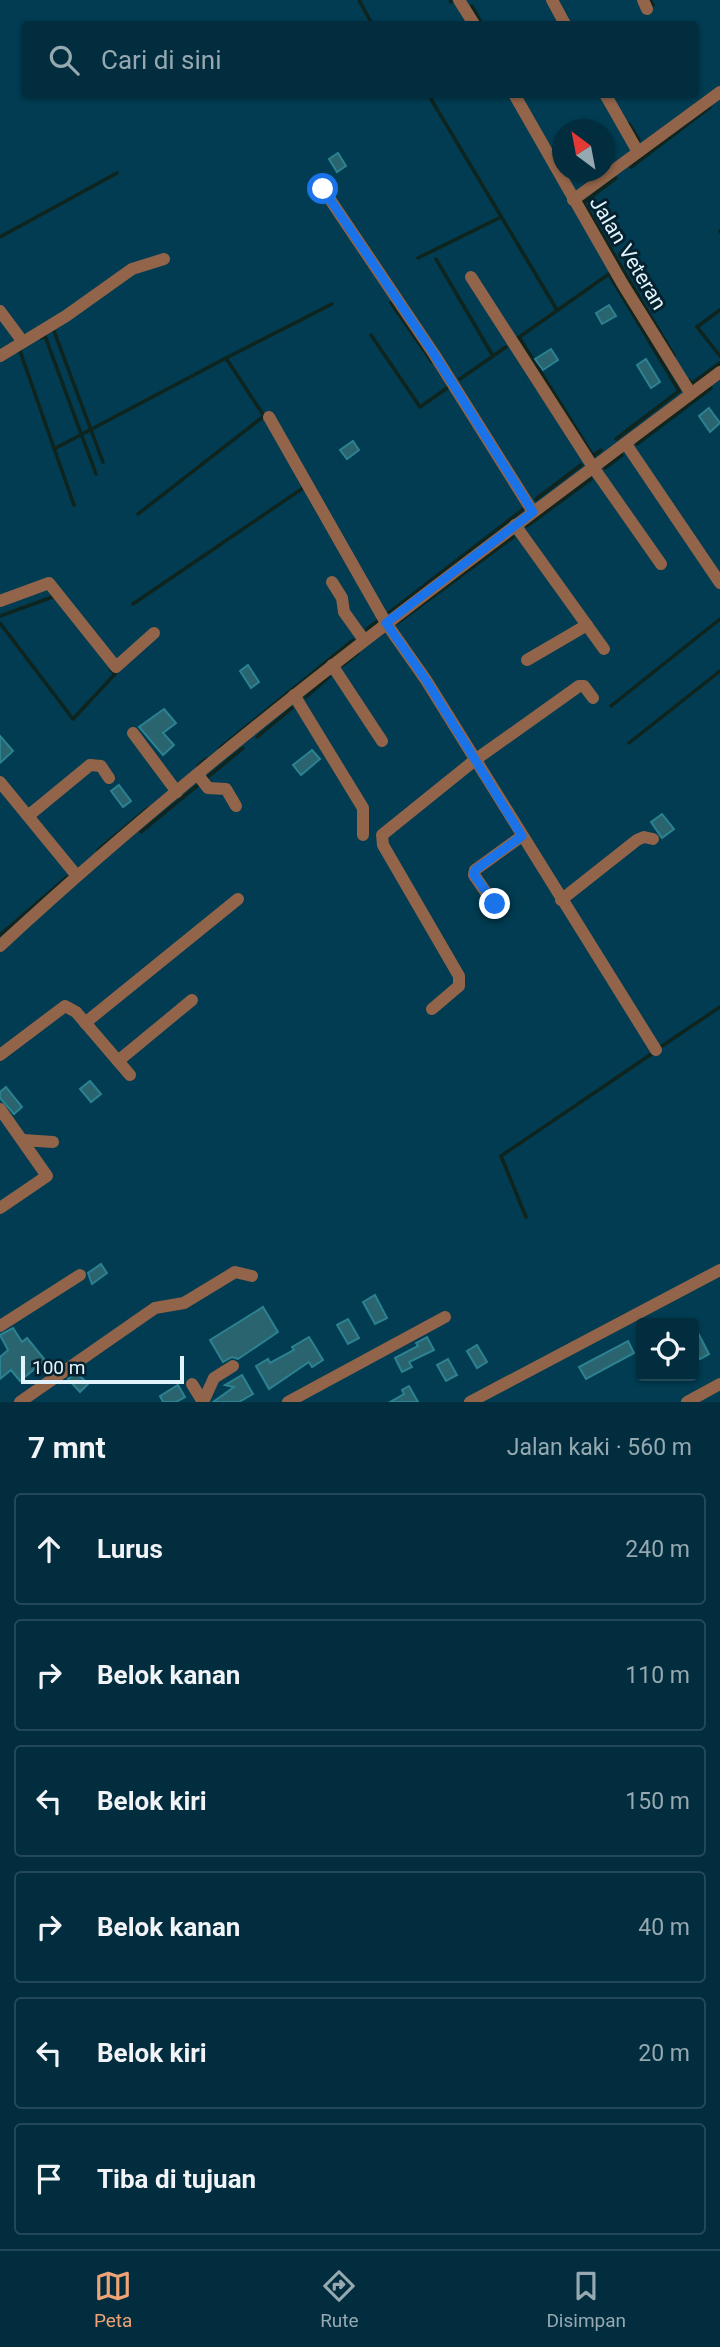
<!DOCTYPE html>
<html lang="id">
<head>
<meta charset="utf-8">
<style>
	:root { --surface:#012d3e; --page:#0b3545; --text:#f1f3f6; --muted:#96a8b0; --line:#234958; --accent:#efa377 }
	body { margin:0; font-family:Roboto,sans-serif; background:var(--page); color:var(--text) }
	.controls { position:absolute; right:21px; bottom:21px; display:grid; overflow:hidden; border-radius:7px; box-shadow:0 2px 5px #0004 }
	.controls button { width:63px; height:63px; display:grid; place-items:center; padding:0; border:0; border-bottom:2px solid var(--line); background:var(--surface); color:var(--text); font:35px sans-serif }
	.compass { position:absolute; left:552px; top:119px; width:63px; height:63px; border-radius:50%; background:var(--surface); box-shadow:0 2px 5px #0004; rotate:328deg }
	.scale { position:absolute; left:21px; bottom:18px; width:163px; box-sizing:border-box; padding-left:7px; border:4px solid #e1f4fe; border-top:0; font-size:19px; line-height:24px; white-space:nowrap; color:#e1f4fe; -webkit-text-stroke:5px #05212e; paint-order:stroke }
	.stop { position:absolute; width:21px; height:21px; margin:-16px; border:5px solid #1a73e8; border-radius:50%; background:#fff }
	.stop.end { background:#1a73e8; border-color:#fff; box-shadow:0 2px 7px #0008 }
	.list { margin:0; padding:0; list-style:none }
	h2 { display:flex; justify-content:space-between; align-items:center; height:91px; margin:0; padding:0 28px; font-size:30px }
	h2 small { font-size:23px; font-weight:400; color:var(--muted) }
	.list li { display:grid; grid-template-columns:46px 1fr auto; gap:21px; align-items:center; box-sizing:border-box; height:112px; margin:0 14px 14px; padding:0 14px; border:2px solid var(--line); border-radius:7px }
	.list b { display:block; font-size:26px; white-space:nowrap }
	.list em { font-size:23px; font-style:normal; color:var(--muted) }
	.icon { flex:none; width:38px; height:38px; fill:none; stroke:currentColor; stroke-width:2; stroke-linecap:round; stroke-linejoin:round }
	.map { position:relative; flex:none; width:720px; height:1402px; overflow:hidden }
	.search { position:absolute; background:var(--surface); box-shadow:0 2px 5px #0004; left:21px; right:21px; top:21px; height:77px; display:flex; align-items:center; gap:18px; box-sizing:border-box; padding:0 24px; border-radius:7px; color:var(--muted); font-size:26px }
	.sheet { height:847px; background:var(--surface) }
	nav { display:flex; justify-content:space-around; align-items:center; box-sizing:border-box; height:98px; border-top:2px solid var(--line); background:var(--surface); font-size:19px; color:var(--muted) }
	nav a { display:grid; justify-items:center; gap:4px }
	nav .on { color:var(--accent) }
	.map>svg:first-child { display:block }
</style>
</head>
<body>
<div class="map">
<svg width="720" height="1402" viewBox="0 0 720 1402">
	<rect width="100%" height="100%" fill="#013c52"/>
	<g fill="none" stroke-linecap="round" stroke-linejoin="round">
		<g stroke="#0e241d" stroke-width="3.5">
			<path d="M 359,0 L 372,24"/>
			<path d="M 450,0 L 451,2"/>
			<path d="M 650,0 L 653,5"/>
			<path d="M 472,6 L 482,24"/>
			<path d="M 428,94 L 557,310"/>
			<path d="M 629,124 L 639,140"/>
			<path d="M 631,167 L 710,107"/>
			<path d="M 583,202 L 674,356"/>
			<path d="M 583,203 L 616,178"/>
			<path d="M 720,231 L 720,232"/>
			<path d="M 0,237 L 117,173"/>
			<path d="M 418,258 L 501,217"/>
			<path d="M 436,259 L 493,356"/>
			<path d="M 391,303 L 432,362"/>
			<path d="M 720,310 L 697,327 L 720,356"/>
			<path d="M 54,331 L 103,462"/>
			<path d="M 371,335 L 420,407 L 450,386"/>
			<path d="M 519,337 L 593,456"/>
			<path d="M 41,338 L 45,336 L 96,474"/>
			<path d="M 518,338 L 609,274 L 679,391 L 616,439"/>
			<path d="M 20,351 L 74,505"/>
			<path d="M 226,358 L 332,304"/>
			<path d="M 460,379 L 506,347"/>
			<path d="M 689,380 L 691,384 L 720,363"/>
			<path d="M 637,444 L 711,388"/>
			<path d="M 54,449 L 226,358 L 264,416 L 138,514"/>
			<path d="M 593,456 L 601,450"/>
			<path d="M 605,468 L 622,455"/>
			<path d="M 536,499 L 581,465"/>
			<path d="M 527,526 L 591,479"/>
			<path d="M 133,604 L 303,488"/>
			<path d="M 390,612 L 526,507"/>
			<path d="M 0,616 L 55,596"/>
			<path d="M 0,623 L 73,719 L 115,674 L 111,670"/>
			<path d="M 397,623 L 513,537"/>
			<path d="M 367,629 L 379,620"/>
			<path d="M 343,665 L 358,653"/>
			<path d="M 306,697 L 329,677"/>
			<path d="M 611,706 L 720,619"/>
			<path d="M 257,737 L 292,708"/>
			<path d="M 629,743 L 720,671"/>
			<path d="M 220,748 L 353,640"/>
			<path d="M 198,766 L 206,759"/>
			<path d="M 141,832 L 243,748"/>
			<path d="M 98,850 L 148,808"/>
			<path d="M 0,935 L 67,877"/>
			<path d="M 659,1048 L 720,1007"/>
			<path d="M 526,1217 L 501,1156 L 653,1053"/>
		</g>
	</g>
	<g fill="#29646f" stroke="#2c8290" stroke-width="2">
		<path d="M 338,153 L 346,166 L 337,172 L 329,159 Z"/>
		<path d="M 609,305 L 616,316 L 602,324 L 596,313 Z"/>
		<path d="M 551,349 L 558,360 L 543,370 L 535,359 Z"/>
		<path d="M 646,359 L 660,382 L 651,388 L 637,365 Z"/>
		<path d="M 709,408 L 720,423 L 710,432 L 699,416 Z"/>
		<path d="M 353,441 L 359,450 L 347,459 L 340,450 Z"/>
		<path d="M 248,665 L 259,682 L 251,688 L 240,671 Z"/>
		<path d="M 164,709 L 176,723 L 163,733 L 174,745 L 163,755 L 139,727 Z"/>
		<path d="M 0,736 L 13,751 L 0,763 Z"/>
		<path d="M 312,750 L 320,759 L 301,775 L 293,765 Z"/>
		<path d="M 119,785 L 131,801 L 123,807 L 111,791 Z"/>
		<path d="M 662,814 L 674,829 L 662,838 L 651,822 Z"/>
		<path d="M 90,1081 L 101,1094 L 91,1102 L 80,1089 Z"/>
		<path d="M 6,1087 L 22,1107 L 14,1114 L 0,1098 L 0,1092 Z"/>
		<path d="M 101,1264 L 107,1273 L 92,1284 L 88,1273 Z"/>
		<path d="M 375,1295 L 387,1318 L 375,1324 L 363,1302 Z"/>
		<path d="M 263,1307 L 278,1332 L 238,1359 L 232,1357 L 223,1362 L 210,1340 Z"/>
		<path d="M 348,1319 L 359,1338 L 348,1344 L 337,1325 Z"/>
		<path d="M 694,1325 L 709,1354 L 700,1359 L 694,1346 Z"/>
		<path d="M 13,1328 L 22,1342 L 27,1338 L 45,1360 L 20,1381 L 11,1370 L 0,1379 L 0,1357 L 8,1350 L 0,1335 Z"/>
		<path d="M 309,1337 L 323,1360 L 312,1367 L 309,1362 L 269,1389 L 256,1366 L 268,1359 L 270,1363 L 294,1350 L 292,1347 Z"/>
		<path d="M 427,1337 L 434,1350 L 409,1362 L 412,1367 L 402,1372 L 395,1358 L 418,1346 L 416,1343 Z"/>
		<path d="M 628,1341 L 634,1353 L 586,1379 L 579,1367 Z"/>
		<path d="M 477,1345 L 487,1362 L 477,1368 L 467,1351 Z"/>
		<path d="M 448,1359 L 457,1375 L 446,1381 L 437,1365 Z"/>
		<path d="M 77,1373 L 88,1384 L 80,1392 L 68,1379 Z"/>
		<path d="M 242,1375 L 253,1394 L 239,1402 L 213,1402 L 234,1387 L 225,1385 Z"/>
		<path d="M 178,1385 L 185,1397 L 176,1402 L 163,1402 L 160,1396 Z"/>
		<path d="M 409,1386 L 418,1402 L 390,1402 L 404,1394 L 402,1390 Z"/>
	</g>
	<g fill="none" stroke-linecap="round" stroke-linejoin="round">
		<g stroke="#926449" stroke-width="12">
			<path d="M 459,0 L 474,24"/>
			<path d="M 552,0 L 565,24"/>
			<path d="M 643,0 L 647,9"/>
			<path d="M 514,94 L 622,283 L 691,394"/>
			<path d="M 605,94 L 638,152"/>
			<path d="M 323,189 L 434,354 L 533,512"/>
			<path d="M 573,200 L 720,92"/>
			<path d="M 471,277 L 593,467 L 661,564"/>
			<path d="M 0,311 L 23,342"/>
			<path d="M 0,356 L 66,316 L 132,269 L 164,259"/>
			<path d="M 269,417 L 386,623 L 426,680 L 656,1050"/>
			<path d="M 626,444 L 720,583"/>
			<path d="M 515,525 L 604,649"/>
			<path d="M 332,582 L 342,598 L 344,612 L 364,640"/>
			<path d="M 0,601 L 49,583 L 116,667 L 154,633"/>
			<path d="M 527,660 L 587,625"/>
			<path d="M 332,665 L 382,741"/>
			<path d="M 294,695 L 363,808 L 363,835"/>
			<path d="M 133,733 L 177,792"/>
			<path d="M 198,775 L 208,788 L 226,789 L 236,806"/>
			<path d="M 0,782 L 77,876"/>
			<path d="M 28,816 L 90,765 L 101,766 L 109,778"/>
			<path d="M 561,900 L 637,840 L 644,837 L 653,839"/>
			<path d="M 494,904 L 474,875 L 475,870 L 522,836"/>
			<path d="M 0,946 C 225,737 475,557 720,372"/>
			<path d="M 432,1009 L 459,986 L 459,976 L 383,845 L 382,835 L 475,760 L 579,686 L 584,686 L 593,698"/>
			<path d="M 85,1023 L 238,899"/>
			<path d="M 0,1055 L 65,1006 L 76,1012 L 130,1075"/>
			<path d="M 118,1061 L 192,1000"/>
			<path d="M 0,1109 L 47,1176 L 0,1208"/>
			<path d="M 23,1140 L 53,1142"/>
			<path d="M 0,1326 L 80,1275"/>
			<path d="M 192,1384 L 203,1402"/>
			<path d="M 20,1402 L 155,1308 L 184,1303 L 235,1272 L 252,1276"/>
			<path d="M 203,1402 L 214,1378 L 233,1366"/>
			<path d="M 288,1402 L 445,1317"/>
			<path d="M 470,1402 L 720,1270"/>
			<path d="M 687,1402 L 720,1384"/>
		</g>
	</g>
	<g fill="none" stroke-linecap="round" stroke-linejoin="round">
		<path stroke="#1a73e8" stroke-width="9" d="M 323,189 L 434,354 L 533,512 L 386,623 L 426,680 L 522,836 L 475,870 L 474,875 L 495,904"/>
	</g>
	<g text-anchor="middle" stroke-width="6" stroke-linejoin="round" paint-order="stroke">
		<g font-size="21" fill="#e1f4fe" stroke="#05212e">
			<text transform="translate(628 253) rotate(59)" y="7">Jalan Veteran</text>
		</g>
	</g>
</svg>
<div class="controls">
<button><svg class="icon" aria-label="locate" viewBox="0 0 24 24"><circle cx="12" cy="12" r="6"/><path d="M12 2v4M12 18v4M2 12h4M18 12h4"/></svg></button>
</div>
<svg class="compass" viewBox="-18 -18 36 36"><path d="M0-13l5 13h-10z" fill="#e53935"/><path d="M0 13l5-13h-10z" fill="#96a8b0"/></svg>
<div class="scale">100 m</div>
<div class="stop" style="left:323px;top:189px"></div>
<div class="stop end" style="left:495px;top:904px"></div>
<div class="search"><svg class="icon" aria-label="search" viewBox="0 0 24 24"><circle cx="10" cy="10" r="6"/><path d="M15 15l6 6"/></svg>Cari di sini</div>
</div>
<section class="sheet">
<h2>7 mnt<small>Jalan kaki · 560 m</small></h2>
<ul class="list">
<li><svg class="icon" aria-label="ahead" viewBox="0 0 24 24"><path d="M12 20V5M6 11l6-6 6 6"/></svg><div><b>Lurus</b></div><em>240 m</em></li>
<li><svg class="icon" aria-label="right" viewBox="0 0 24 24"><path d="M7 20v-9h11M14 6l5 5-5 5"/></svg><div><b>Belok kanan</b></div><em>110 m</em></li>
<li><svg class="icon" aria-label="left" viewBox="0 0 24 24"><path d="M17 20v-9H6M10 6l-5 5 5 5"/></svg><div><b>Belok kiri</b></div><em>150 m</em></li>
<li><svg class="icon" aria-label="right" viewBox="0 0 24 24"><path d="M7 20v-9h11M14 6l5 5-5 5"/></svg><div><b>Belok kanan</b></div><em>40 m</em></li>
<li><svg class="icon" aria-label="left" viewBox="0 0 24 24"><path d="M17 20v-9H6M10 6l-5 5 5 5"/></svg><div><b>Belok kiri</b></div><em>20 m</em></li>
<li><svg class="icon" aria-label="arrive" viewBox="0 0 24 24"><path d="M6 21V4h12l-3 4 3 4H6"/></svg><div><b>Tiba di tujuan</b></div></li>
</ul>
</section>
<nav>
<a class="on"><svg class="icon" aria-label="map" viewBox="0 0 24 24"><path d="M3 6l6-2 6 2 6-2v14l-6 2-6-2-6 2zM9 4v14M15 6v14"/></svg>Peta</a>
<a><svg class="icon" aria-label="directions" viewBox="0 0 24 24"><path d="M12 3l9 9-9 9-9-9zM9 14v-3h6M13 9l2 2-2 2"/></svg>Rute</a>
<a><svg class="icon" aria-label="saved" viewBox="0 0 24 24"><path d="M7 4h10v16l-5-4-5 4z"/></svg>Disimpan</a>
</nav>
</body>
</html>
